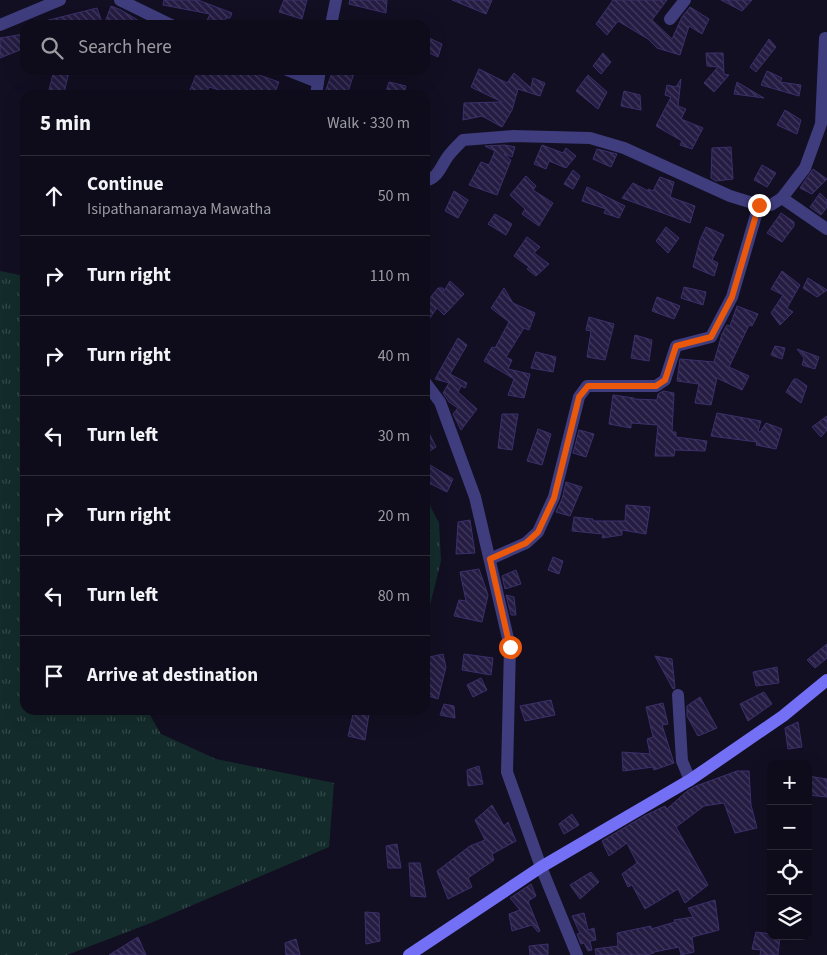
<!DOCTYPE html>
<html lang="en">
<head>
<meta charset="utf-8">
<style>
	:root { --surface:#0e0b1a; --page:#171423; --text:#f1f3f6; --muted:#9b9ba2; --line:#2e2b39 }
	body { margin:0; font-family:"Source Sans 3",sans-serif; background:var(--page); color:var(--text) }
	.controls { position:absolute; right:15px; bottom:15px; display:grid; overflow:hidden; border-radius:10px; box-shadow:0 5px 20px #0002 }
	.controls button { width:45px; height:45px; display:grid; place-items:center; padding:0; border:0; border-bottom:1px solid var(--line); background:var(--surface); color:var(--text); font:25px sans-serif }
	.stop { position:absolute; width:15px; height:15px; margin:-11px; border:4px solid #ea580c; border-radius:50%; background:#fff }
	.stop.end { background:#ea580c; border-color:#fff; box-shadow:0 1px 5px #0008 }
	.list { margin:0; padding:0; list-style:none }
	h2 { display:flex; justify-content:space-between; align-items:center; height:65px; margin:0; padding:0 20px; font-size:21px }
	h2 small { font-size:16px; font-weight:400; color:var(--muted) }
	.list li { display:grid; grid-template-columns:32px 1fr auto; gap:15px; align-items:center; box-sizing:border-box; height:80px; padding:0 20px; border-top:1px solid var(--line) }
	.list b { display:block; font-size:19px; white-space:nowrap }
	.list p { margin:0; font-size:16px; white-space:nowrap; color:var(--muted) }
	.list em { font-size:16px; font-style:normal; color:var(--muted) }
	.icon { flex:none; width:28px; height:28px; fill:none; stroke:currentColor; stroke-width:2; stroke-linecap:round; stroke-linejoin:round }
	.map { position:relative; flex:none; width:827px; height:955px; overflow:hidden }
	.search { position:absolute; background:var(--surface); box-shadow:0 5px 20px #0002; left:20px; top:20px; width:410px; height:55px; display:flex; align-items:center; gap:12px; box-sizing:border-box; padding:0 18px; border-radius:15px; color:var(--muted); font-size:19px }
	.panel { position:absolute; background:var(--surface); box-shadow:0 5px 20px #0002; left:20px; top:90px; width:410px; height:625px; border-radius:15px }
	.map>svg:first-child { display:block }
</style>
</head>
<body>
<div class="map">
<svg width="827" height="955" viewBox="0 0 827 955">
	<defs>
		<pattern id="grass-tufts" width="24" height="20" patternUnits="userSpaceOnUse" patternTransform="scale(1.25)"><rect width="24" height="20" fill="#132c2b"/><path d="M3 7l-1-3M5 7V3M7 7l1-3M15 17l-1-3M17 17v-4M19 17l1-3" fill="none" stroke="#354a4b"/></pattern>
		<pattern id="building-back-hatch" width="6" height="6" patternUnits="userSpaceOnUse" patternTransform="scale(1.25)"><rect width="6" height="6" fill="#241c42"/><path d="M-1 5l2 2M0 0l6 6M5-1l2 2" fill="none" stroke="#433c5e"/></pattern>
	</defs>
	<rect width="100%" height="100%" fill="#120f22"/>
	<g fill="url(#grass-tufts)">
		<path d="M 0,271 L 25,276 L 25,710 L 147,710 L 161,734 L 216,759 L 334,783 L 329,847 L 153,922 L 67,955 L 0,955 Z"/>
		<path d="M 425,496 L 439,523 L 441,561 L 425,625 Z"/>
	</g>
	<g fill="url(#building-back-hatch)" stroke="#3c306c">
		<path d="M 164,0 L 198,0 L 232,13 L 230,18 L 226,18 L 223,25 L 205,25 L 210,14 L 163,5 Z"/>
		<path d="M 284,0 L 307,0 L 302,19 L 279,12 Z"/>
		<path d="M 350,0 L 387,0 L 386,13 L 349,4 Z"/>
		<path d="M 452,0 L 492,0 L 486,14 Z"/>
		<path d="M 613,0 L 667,0 L 652,20 L 672,39 L 682,17 L 690,7 L 709,19 L 702,34 L 689,26 L 680,55 L 657,48 L 648,39 L 618,21 L 607,35 L 596,24 Z"/>
		<path d="M 721,0 L 752,0 L 742,11 Z"/>
		<path d="M 111,6 L 121,10 L 146,25 L 104,25 Z"/>
		<path d="M 97,8 L 103,25 L 42,25 L 41,22 Z"/>
		<path d="M 24,34 L 25,48 L 0,58 L 0,38 Z"/>
		<path d="M 425,36 L 442,44 L 438,57 L 425,51 Z"/>
		<path d="M 769,39 L 776,47 L 756,72 L 750,67 Z"/>
		<path d="M 603,53 L 611,62 L 601,74 L 593,66 Z"/>
		<path d="M 706,53 L 723,53 L 724,74 L 729,75 L 714,92 L 704,83 L 718,67 L 707,66 Z"/>
		<path d="M 479,69 L 507,83 L 514,73 L 531,88 L 533,78 L 545,83 L 540,96 L 518,89 L 512,110 L 502,127 L 482,116 L 463,120 L 464,103 L 502,102 L 471,87 Z"/>
		<path d="M 54,70 L 64,70 L 69,72 L 64,93 L 49,90 Z"/>
		<path d="M 198,70 L 245,70 L 279,82 L 274,95 L 237,95 L 209,87 L 206,95 L 188,95 Z"/>
		<path d="M 333,70 L 355,70 L 347,95 L 324,95 Z"/>
		<path d="M 767,71 L 782,78 L 780,82 L 801,85 L 799,96 L 761,85 Z"/>
		<path d="M 588,75 L 607,92 L 598,109 L 576,91 Z"/>
		<path d="M 681,79 L 678,106 L 686,109 L 681,119 L 703,128 L 692,149 L 680,145 L 682,141 L 656,126 L 671,97 L 665,95 L 667,85 L 676,87 Z"/>
		<path d="M 389,82 L 406,86 L 404,95 L 385,95 Z"/>
		<path d="M 737,82 L 764,98 L 734,94 Z"/>
		<path d="M 624,91 L 640,95 L 641,110 L 621,106 Z"/>
		<path d="M 785,110 L 801,120 L 797,134 L 777,125 Z"/>
		<path d="M 505,145 L 515,147 L 512,157 L 504,154 L 511,160 L 497,195 L 469,185 L 481,162 L 489,165 L 495,151 L 485,146 Z"/>
		<path d="M 542,145 L 563,153 L 566,148 L 576,156 L 566,168 L 549,161 L 546,169 L 534,164 Z"/>
		<path d="M 731,147 L 733,179 L 716,181 L 711,178 L 712,148 Z"/>
		<path d="M 597,149 L 617,154 L 611,167 L 593,159 Z"/>
		<path d="M 762,165 L 776,173 L 767,187 L 754,180 Z"/>
		<path d="M 813,169 L 827,179 L 812,194 L 800,188 Z"/>
		<path d="M 573,170 L 580,176 L 573,189 L 564,184 Z"/>
		<path d="M 526,176 L 536,186 L 533,190 L 553,203 L 539,226 L 522,214 L 525,209 L 510,195 Z"/>
		<path d="M 660,177 L 674,182 L 670,197 L 695,206 L 690,223 L 622,198 L 633,183 L 648,191 L 648,189 L 653,191 Z"/>
		<path d="M 587,187 L 625,206 L 619,218 L 604,213 L 606,209 L 582,201 Z"/>
		<path d="M 454,191 L 468,200 L 458,218 L 445,211 Z"/>
		<path d="M 820,193 L 827,200 L 827,207 L 821,215 L 810,207 Z"/>
		<path d="M 781,213 L 794,222 L 794,226 L 782,242 L 767,233 Z"/>
		<path d="M 495,214 L 512,224 L 506,235 L 488,224 Z"/>
		<path d="M 666,227 L 679,238 L 668,253 L 656,241 Z"/>
		<path d="M 706,227 L 724,235 L 712,260 L 718,263 L 714,276 L 693,267 L 700,240 Z"/>
		<path d="M 527,237 L 540,247 L 534,253 L 549,264 L 536,276 L 527,269 L 529,267 L 514,256 Z"/>
		<path d="M 782,271 L 800,285 L 787,308 L 793,312 L 780,325 L 771,313 L 783,295 L 771,289 Z"/>
		<path d="M 808,278 L 827,290 L 817,297 L 803,288 Z"/>
		<path d="M 450,281 L 464,294 L 444,315 L 437,308 L 425,325 L 425,304 L 438,288 L 443,288 L 444,291 Z"/>
		<path d="M 684,287 L 706,292 L 703,305 L 681,298 Z"/>
		<path d="M 504,288 L 513,303 L 535,313 L 529,330 L 524,328 L 506,357 L 512,360 L 508,369 L 530,374 L 524,398 L 508,395 L 514,379 L 484,361 L 492,347 L 495,348 L 509,322 L 491,308 Z"/>
		<path d="M 657,297 L 680,306 L 674,319 L 652,311 Z"/>
		<path d="M 737,306 L 758,314 L 752,326 L 749,325 L 729,367 L 749,376 L 742,390 L 717,378 L 711,405 L 695,403 L 699,384 L 677,381 L 680,359 L 714,362 L 722,334 L 727,325 L 730,326 Z"/>
		<path d="M 589,317 L 614,324 L 605,360 L 587,357 L 591,331 L 586,330 Z"/>
		<path d="M 635,335 L 652,340 L 649,361 L 631,358 Z"/>
		<path d="M 458,338 L 467,345 L 450,374 L 467,383 L 465,388 L 461,386 L 458,392 L 477,409 L 461,430 L 453,414 L 458,408 L 449,402 L 443,393 L 449,383 L 435,379 Z"/>
		<path d="M 775,346 L 785,348 L 782,359 L 771,355 Z"/>
		<path d="M 797,349 L 819,357 L 815,369 L 802,365 L 804,358 Z"/>
		<path d="M 536,352 L 556,357 L 553,372 L 531,368 Z"/>
		<path d="M 794,379 L 797,379 L 807,386 L 801,403 L 786,392 Z"/>
		<path d="M 663,391 L 674,393 L 672,432 L 676,432 L 676,437 L 707,441 L 705,451 L 675,450 L 674,456 L 655,456 L 658,425 L 631,423 L 631,428 L 609,424 L 613,395 L 634,398 L 634,399 L 657,400 L 658,394 Z"/>
		<path d="M 717,413 L 761,421 L 758,431 L 760,432 L 766,423 L 782,429 L 776,449 L 756,445 L 757,442 L 711,436 Z"/>
		<path d="M 502,414 L 518,414 L 512,450 L 498,448 Z"/>
		<path d="M 827,416 L 827,430 L 821,437 L 812,427 Z"/>
		<path d="M 425,425 L 436,447 L 425,454 Z"/>
		<path d="M 538,429 L 551,434 L 542,465 L 527,461 Z"/>
		<path d="M 579,430 L 594,434 L 586,457 L 573,453 Z"/>
		<path d="M 430,465 L 453,479 L 447,492 L 425,481 L 425,474 Z"/>
		<path d="M 566,482 L 582,487 L 570,516 L 556,512 L 562,499 Z"/>
		<path d="M 626,505 L 650,507 L 646,534 L 622,530 L 622,535 L 602,538 L 603,534 L 572,531 L 574,517 L 593,519 L 593,521 L 625,521 Z"/>
		<path d="M 470,520 L 475,553 L 456,554 L 458,522 Z"/>
		<path d="M 553,557 L 563,561 L 559,574 L 548,570 Z"/>
		<path d="M 479,569 L 488,595 L 482,622 L 454,616 L 459,600 L 466,601 L 460,572 Z"/>
		<path d="M 516,570 L 521,584 L 505,589 L 502,576 Z"/>
		<path d="M 506,595 L 514,597 L 516,615 L 511,615 Z"/>
		<path d="M 827,644 L 827,658 L 815,668 L 807,660 Z"/>
		<path d="M 443,654 L 446,667 L 438,699 L 425,695 L 425,658 Z"/>
		<path d="M 464,654 L 493,658 L 491,675 L 462,670 Z"/>
		<path d="M 655,656 L 672,659 L 675,688 L 673,689 Z"/>
		<path d="M 777,667 L 779,683 L 756,686 L 753,672 Z"/>
		<path d="M 481,678 L 487,690 L 473,697 L 467,685 Z"/>
		<path d="M 764,692 L 772,704 L 748,721 L 740,704 Z"/>
		<path d="M 700,697 L 717,728 L 698,736 L 687,716 L 687,706 Z"/>
		<path d="M 551,700 L 555,715 L 525,721 L 520,706 Z"/>
		<path d="M 663,703 L 668,724 L 662,725 L 674,763 L 654,770 L 653,767 L 623,771 L 622,752 L 650,754 L 647,739 L 653,737 L 646,707 Z"/>
		<path d="M 444,704 L 454,706 L 455,718 L 440,715 Z"/>
		<path d="M 354,710 L 369,714 L 365,740 L 348,736 Z"/>
		<path d="M 798,722 L 802,747 L 788,749 L 785,728 Z"/>
		<path d="M 479,766 L 483,784 L 468,786 L 467,770 Z"/>
		<path d="M 737,771 L 749,771 L 751,805 L 757,828 L 735,833 L 724,803 L 704,806 L 676,827 L 708,885 L 685,903 L 678,889 L 645,909 L 632,885 L 628,887 L 622,874 L 637,863 L 627,843 L 609,856 L 602,841 L 644,816 L 665,806 L 667,809 L 687,791 L 696,786 Z"/>
		<path d="M 808,776 L 827,779 L 827,797 L 808,795 Z"/>
		<path d="M 492,805 L 504,826 L 508,822 L 516,841 L 492,854 L 494,860 L 468,878 L 472,887 L 448,899 L 437,871 L 470,846 L 485,840 L 475,820 Z"/>
		<path d="M 572,814 L 579,825 L 564,834 L 559,824 Z"/>
		<path d="M 397,844 L 401,868 L 388,868 L 386,846 Z"/>
		<path d="M 409,863 L 420,863 L 426,897 L 411,896 Z"/>
		<path d="M 591,872 L 599,882 L 580,899 L 570,885 Z"/>
		<path d="M 531,884 L 536,896 L 528,901 L 540,931 L 538,932 L 532,925 L 512,931 L 509,914 L 520,910 L 510,898 Z"/>
		<path d="M 715,900 L 719,930 L 692,937 L 694,952 L 681,955 L 679,947 L 654,952 L 654,953 L 646,955 L 596,955 L 595,949 L 618,946 L 617,933 L 651,926 L 651,929 L 675,922 L 674,920 L 693,917 L 688,908 Z"/>
		<path d="M 365,912 L 379,913 L 380,941 L 366,944 Z"/>
		<path d="M 584,913 L 588,930 L 594,928 L 596,940 L 590,941 L 592,950 L 588,951 L 584,943 L 581,944 L 577,934 L 580,933 L 572,916 Z"/>
		<path d="M 756,932 L 771,934 L 771,936 L 780,936 L 778,955 L 760,955 L 761,950 L 752,949 Z"/>
		<path d="M 138,937 L 146,955 L 109,955 Z"/>
		<path d="M 296,939 L 300,955 L 286,955 L 285,943 Z"/>
		<path d="M 548,944 L 548,955 L 530,955 L 529,946 Z"/>
	</g>
	<g fill="none" stroke-linecap="round" stroke-linejoin="round">
		<g stroke="#3f3d7e" stroke-width="12">
			<path d="M 120,0 L 171,25"/>
			<path d="M 670,19 L 685,0"/>
			<path d="M 0,25 L 60,0"/>
			<path d="M 331,25 L 336,0"/>
			<path d="M 287,70 L 317,82"/>
			<path d="M 316,95 L 320,70"/>
			<path d="M 425,181 C 439,178 441,165 449,155 C 453,150 458,145 463,140 L 513,136 L 590,138 L 624,148 L 730,196 L 759,205 L 771,205 L 782,198 L 805,168 L 821,124 L 825,38"/>
			<path d="M 782,198 L 827,229"/>
			<path d="M 425,382 L 440,402 L 475,497 L 510,647 L 507,772 L 541,867 L 577,955"/>
			<path d="M 490,559 L 526,543 L 538,532 L 554,497 L 579,397 L 587,386 L 656,386 L 665,380 L 676,346 L 711,337 L 732,297 L 759,205"/>
			<path d="M 678,695 L 682,761 L 690,780"/>
		</g>
		<path stroke="#7370f6" stroke-width="12" d="M 409,955 L 541,867 L 690,780 L 783,716 L 827,680"/>
	</g>
	<g fill="none" stroke-linecap="round" stroke-linejoin="round">
		<path stroke="#ea580c" stroke-width="6" d="M 510,647 L 490,559 L 526,543 L 538,532 L 554,498 L 579,397 L 588,386 L 656,386 L 665,380 L 676,346 L 711,337 L 732,297 L 759,205"/>
	</g>
</svg>
<div class="controls">
<button>+</button>
<button>−</button>
<button><svg class="icon" aria-label="locate" viewBox="0 0 24 24"><circle cx="12" cy="12" r="6"/><path d="M12 2v4M12 18v4M2 12h4M18 12h4"/></svg></button>
<button><svg class="icon" aria-label="layers" viewBox="0 0 24 24"><path d="M12 4l9 5-9 5-9-5zM3 14l9 5 9-5"/></svg></button>
</div>
<div class="stop" style="left:510px;top:647px"></div>
<div class="stop end" style="left:759px;top:205px"></div>
<div class="search"><svg class="icon" aria-label="search" viewBox="0 0 24 24"><circle cx="10" cy="10" r="6"/><path d="M15 15l6 6"/></svg>Search here</div>
<section class="panel">
<h2>5 min<small>Walk · 330 m</small></h2>
<ul class="list">
<li><svg class="icon" aria-label="ahead" viewBox="0 0 24 24"><path d="M12 20V5M6 11l6-6 6 6"/></svg><div><b>Continue</b><p>Isipathanaramaya Mawatha</p></div><em>50 m</em></li>
<li><svg class="icon" aria-label="right" viewBox="0 0 24 24"><path d="M7 20v-9h11M14 6l5 5-5 5"/></svg><div><b>Turn right</b></div><em>110 m</em></li>
<li><svg class="icon" aria-label="right" viewBox="0 0 24 24"><path d="M7 20v-9h11M14 6l5 5-5 5"/></svg><div><b>Turn right</b></div><em>40 m</em></li>
<li><svg class="icon" aria-label="left" viewBox="0 0 24 24"><path d="M17 20v-9H6M10 6l-5 5 5 5"/></svg><div><b>Turn left</b></div><em>30 m</em></li>
<li><svg class="icon" aria-label="right" viewBox="0 0 24 24"><path d="M7 20v-9h11M14 6l5 5-5 5"/></svg><div><b>Turn right</b></div><em>20 m</em></li>
<li><svg class="icon" aria-label="left" viewBox="0 0 24 24"><path d="M17 20v-9H6M10 6l-5 5 5 5"/></svg><div><b>Turn left</b></div><em>80 m</em></li>
<li><svg class="icon" aria-label="arrive" viewBox="0 0 24 24"><path d="M6 21V4h12l-3 4 3 4H6"/></svg><div><b>Arrive at destination</b></div></li>
</ul>
</section>
</div>
</body>
</html>
